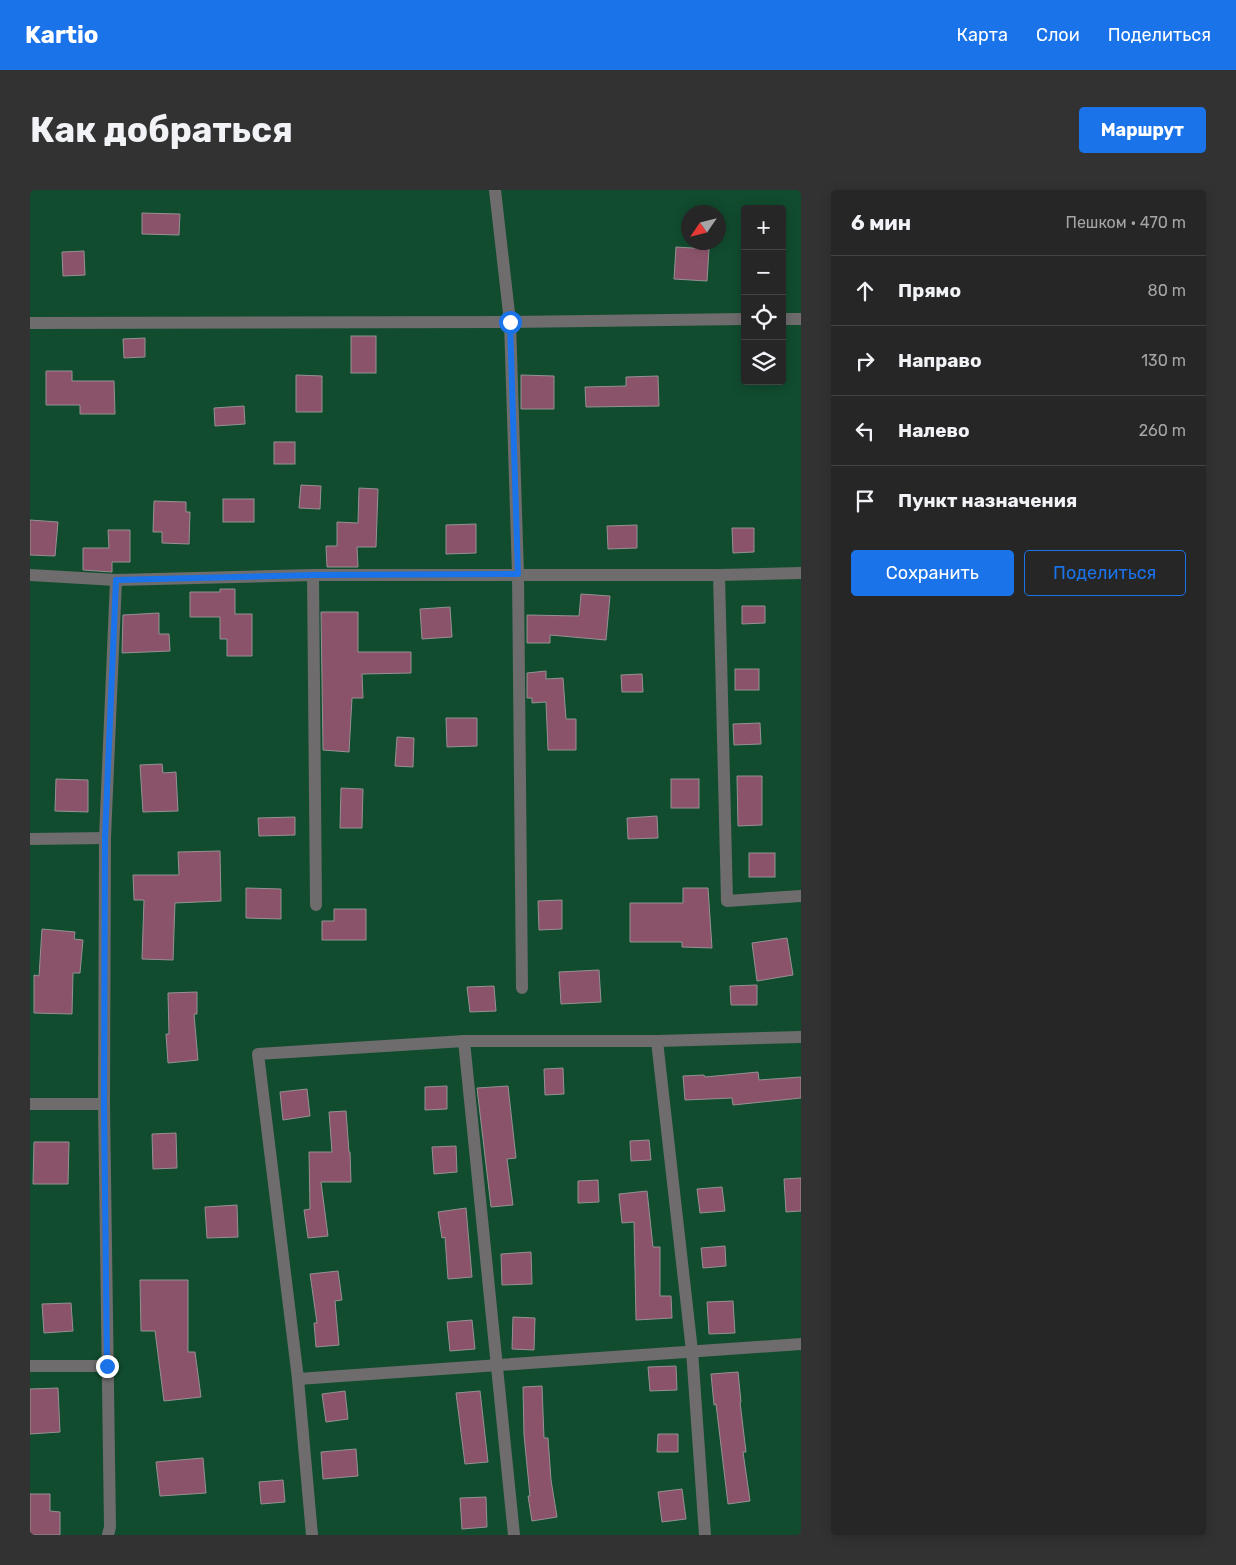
<!DOCTYPE html>
<html lang="ru">
<head>
<meta charset="utf-8">
<style>
	:root { --surface:#272627; --page:#333233; --text:#f1f3f6; --muted:#a4a5a7; --line:#434344; --accent:#1a73e8 }
	body { margin:0; font-family:Rubik,sans-serif; background:var(--page); color:var(--text) }
	.controls { position:absolute; right:15px; top:15px; display:grid; overflow:hidden; border-radius:5px; box-shadow:0 2px 12px #0003 }
	.controls button { width:45px; height:45px; display:grid; place-items:center; padding:0; border:0; border-bottom:1px solid var(--line); background:var(--surface); color:var(--text); font:25px sans-serif }
	.compass { position:absolute; left:651px; top:15px; width:45px; height:45px; border-radius:50%; background:var(--surface); box-shadow:0 2px 12px #0003; rotate:235deg }
	.stop { position:absolute; width:15px; height:15px; margin:-11px; border:4px solid #1a73e8; border-radius:50%; background:#fff }
	.stop.end { background:#1a73e8; border-color:#fff; box-shadow:0 1px 5px #0008 }
	.list { margin:0; padding:0; list-style:none }
	h2 { display:flex; justify-content:space-between; align-items:center; height:65px; margin:0; padding:0 20px; font-size:21px }
	h2 small { font-size:16px; font-weight:400; color:var(--muted) }
	.list li { display:grid; grid-template-columns:32px 1fr auto; gap:15px; align-items:center; box-sizing:border-box; height:70px; padding:0 20px; border-top:1px solid var(--line) }
	.list b { display:block; font-size:19px; white-space:nowrap }
	.list em { font-size:16px; font-style:normal; color:var(--muted) }
	.actions { display:flex; gap:10px; padding:15px 20px }
	.actions a { flex:1; padding:11px 0; border:1px solid var(--accent); border-radius:5px; text-align:center; font-size:18px; color:var(--accent) }
	.actions .main { background:var(--accent); color:#fff }
	.icon { flex:none; width:28px; height:28px; fill:none; stroke:currentColor; stroke-width:2; stroke-linecap:round; stroke-linejoin:round }
	.map { position:relative; flex:none; width:771px; height:1345px; overflow:hidden; border-radius:5px }
	header { display:flex; align-items:center; gap:30px; box-sizing:border-box; height:70px; padding:0 25px; background:var(--accent); color:#fff }
	header strong { font-size:24px }
	nav { display:flex; gap:28px; margin-inline-start:auto; font-size:18px }
	.intro { display:flex; align-items:center; justify-content:space-between; box-sizing:border-box; height:120px; padding:0 30px }
	h1 { margin:0; font-size:35px }
	.button { padding:12px 22px; border-radius:5px; background:var(--accent); color:#fff; font-size:18px; font-weight:700 }
	main { display:flex; gap:30px; padding:0 30px }
	aside { flex:1; background:var(--surface); border-radius:5px; box-shadow:0 2px 12px #0003 }
	.map>svg:first-child { display:block }
</style>
</head>
<body>
<header>
<strong>Kartio</strong>
<nav><a>Карта</a><a>Слои</a><a>Поделиться</a></nav>
</header>
<div class="intro"><h1>Как добраться</h1><a class="button">Маршрут</a></div>
<main>
<div class="map">
<svg width="771" height="1345" viewBox="0 0 771 1345">
	<rect width="100%" height="100%" fill="#343234"/>
	<path fill="#114c2f" fill-rule="evenodd" d="M 0,0 L 771,0 L 771,1345 L 0,1345 ZM 715,19 L 752,19 L 752,191 L 715,191 ZM 658,22 L 688,22 L 688,52 L 658,52 Z"/>
	<g fill="#8b536a" stroke="#959192">
		<path d="M 112,23 L 150,24 L 149,45 L 112,44 Z"/>
		<path d="M 646,57 L 679,59 L 677,91 L 644,89 Z"/>
		<path d="M 54,61 L 55,85 L 33,86 L 32,62 Z"/>
		<rect x="321" y="146" width="25" height="37"/>
		<path d="M 115,148 L 115,167 L 94,168 L 93,149 Z"/>
		<path d="M 16,181 L 42,181 L 42,191 L 84,191 L 85,224 L 50,224 L 50,215 L 16,215 Z"/>
		<path d="M 266,185 L 292,186 L 292,222 L 266,222 Z"/>
		<path d="M 491,185 L 524,186 L 524,219 L 491,219 Z"/>
		<path d="M 628,186 L 629,216 L 556,217 L 555,197 L 596,196 L 596,187 Z"/>
		<path d="M 214,216 L 215,234 L 185,236 L 184,218 Z"/>
		<rect x="244" y="252" width="21" height="22"/>
		<path d="M 271,295 L 291,296 L 290,319 L 269,318 Z"/>
		<path d="M 329,298 L 348,299 L 346,357 L 327,357 L 328,377 L 297,377 L 296,356 L 307,356 L 307,332 L 328,333 Z"/>
		<rect x="193" y="309" width="31" height="23"/>
		<path d="M 124,311 L 156,312 L 156,322 L 160,322 L 159,354 L 132,353 L 132,342 L 123,342 Z"/>
		<path d="M 0,330 L 28,332 L 25,366 L 0,365 Z"/>
		<path d="M 446,334 L 446,363 L 416,364 L 416,335 Z"/>
		<path d="M 607,335 L 607,358 L 578,359 L 577,336 Z"/>
		<path d="M 702,338 L 724,338 L 724,362 L 703,363 Z"/>
		<path d="M 78,340 L 100,340 L 100,372 L 82,372 L 82,382 L 53,380 L 53,358 L 79,358 Z"/>
		<path d="M 190,399 L 205,399 L 205,424 L 222,424 L 222,466 L 197,466 L 197,449 L 190,449 L 190,427 L 160,427 L 160,402 L 190,402 Z"/>
		<path d="M 551,404 L 580,406 L 576,450 L 520,445 L 520,453 L 497,453 L 497,425 L 549,426 Z"/>
		<path d="M 712,416 L 735,416 L 735,433 L 712,434 Z"/>
		<path d="M 420,417 L 422,447 L 392,449 L 390,419 Z"/>
		<path d="M 291,422 L 328,422 L 328,462 L 381,462 L 381,483 L 332,484 L 333,508 L 322,508 L 319,562 L 293,560 Z"/>
		<path d="M 129,423 L 129,444 L 139,444 L 140,461 L 92,463 L 93,425 Z"/>
		<rect x="705" y="479" width="24" height="21"/>
		<path d="M 516,481 L 516,489 L 533,488 L 536,529 L 546,529 L 546,560 L 518,560 L 516,512 L 502,513 L 502,508 L 497,508 L 497,483 Z"/>
		<path d="M 612,484 L 613,502 L 592,502 L 591,485 Z"/>
		<path d="M 416,528 L 447,528 L 447,556 L 417,557 Z"/>
		<path d="M 730,533 L 731,554 L 704,555 L 703,534 Z"/>
		<path d="M 367,547 L 384,548 L 383,577 L 365,576 Z"/>
		<path d="M 132,574 L 133,583 L 146,582 L 148,621 L 113,622 L 110,575 Z"/>
		<path d="M 707,586 L 732,586 L 732,635 L 708,636 Z"/>
		<path d="M 26,589 L 58,590 L 58,622 L 25,621 Z"/>
		<rect x="641" y="589" width="28" height="29"/>
		<path d="M 311,598 L 333,599 L 332,638 L 310,638 Z"/>
		<path d="M 627,626 L 628,648 L 598,649 L 597,628 Z"/>
		<path d="M 265,627 L 265,645 L 229,646 L 228,628 Z"/>
		<path d="M 190,661 L 191,711 L 145,713 L 143,770 L 112,769 L 114,710 L 104,710 L 103,685 L 149,685 L 148,662 Z"/>
		<rect x="719" y="663" width="26" height="24"/>
		<path d="M 216,698 L 251,699 L 251,729 L 216,728 Z"/>
		<path d="M 653,698 L 678,698 L 682,758 L 652,757 L 652,752 L 600,752 L 600,713 L 653,713 Z"/>
		<path d="M 532,710 L 532,739 L 509,740 L 508,711 Z"/>
		<path d="M 304,719 L 336,719 L 336,750 L 292,750 L 292,731 L 304,731 Z"/>
		<path d="M 12,739 L 45,742 L 44,749 L 53,750 L 50,783 L 43,783 L 42,824 L 4,823 L 4,785 L 9,786 Z"/>
		<path d="M 757,748 L 763,785 L 727,791 L 722,753 Z"/>
		<path d="M 569,780 L 571,812 L 531,814 L 529,782 Z"/>
		<path d="M 727,795 L 727,815 L 701,815 L 700,796 Z"/>
		<path d="M 464,796 L 466,821 L 440,822 L 437,797 Z"/>
		<path d="M 167,802 L 167,824 L 164,824 L 168,870 L 138,873 L 136,844 L 139,844 L 138,803 Z"/>
		<path d="M 533,878 L 534,904 L 515,905 L 514,879 Z"/>
		<path d="M 728,882 L 729,890 L 771,887 L 771,908 L 703,915 L 702,908 L 655,910 L 653,886 L 674,885 L 675,887 Z"/>
		<path d="M 417,896 L 417,919 L 395,920 L 395,897 Z"/>
		<path d="M 478,896 L 486,968 L 477,969 L 483,1015 L 461,1017 L 447,898 Z"/>
		<path d="M 277,899 L 280,926 L 253,930 L 250,902 Z"/>
		<path d="M 316,921 L 319,962 L 320,962 L 321,992 L 291,992 L 298,1046 L 278,1048 L 274,1020 L 280,1019 L 279,962 L 302,962 L 299,922 Z"/>
		<path d="M 146,943 L 147,978 L 123,979 L 122,944 Z"/>
		<path d="M 619,950 L 621,970 L 601,971 L 600,951 Z"/>
		<path d="M 4,952 L 39,952 L 38,994 L 3,994 Z"/>
		<path d="M 426,956 L 427,982 L 404,984 L 402,957 Z"/>
		<path d="M 771,988 L 771,1021 L 756,1022 L 754,989 Z"/>
		<path d="M 568,990 L 569,1012 L 548,1013 L 548,991 Z"/>
		<path d="M 692,997 L 695,1021 L 670,1023 L 667,999 Z"/>
		<path d="M 617,1001 L 623,1057 L 630,1057 L 630,1106 L 641,1106 L 642,1128 L 606,1130 L 604,1032 L 592,1033 L 589,1004 Z"/>
		<path d="M 207,1015 L 208,1047 L 177,1048 L 175,1017 Z"/>
		<path d="M 436,1018 L 442,1087 L 418,1089 L 415,1047 L 412,1048 L 408,1022 Z"/>
		<path d="M 695,1056 L 696,1076 L 673,1078 L 671,1058 Z"/>
		<path d="M 501,1062 L 502,1094 L 472,1095 L 471,1064 Z"/>
		<path d="M 308,1081 L 312,1110 L 305,1111 L 309,1155 L 286,1157 L 284,1133 L 287,1133 L 280,1084 Z"/>
		<path d="M 110,1090 L 158,1090 L 158,1162 L 165,1162 L 171,1207 L 134,1211 L 125,1141 L 111,1141 Z"/>
		<path d="M 703,1111 L 705,1143 L 679,1144 L 677,1112 Z"/>
		<path d="M 41,1113 L 43,1141 L 14,1143 L 12,1114 Z"/>
		<path d="M 483,1127 L 505,1128 L 504,1160 L 482,1159 Z"/>
		<path d="M 442,1130 L 445,1159 L 420,1161 L 417,1132 Z"/>
		<path d="M 646,1176 L 647,1200 L 620,1201 L 618,1177 Z"/>
		<path d="M 708,1182 L 711,1212 L 710,1212 L 716,1262 L 713,1262 L 720,1311 L 698,1314 L 686,1214 L 684,1215 L 681,1184 Z"/>
		<path d="M 512,1196 L 514,1248 L 518,1248 L 521,1290 L 527,1327 L 502,1331 L 498,1306 L 500,1306 L 494,1245 L 493,1197 Z"/>
		<path d="M 28,1198 L 30,1242 L 0,1244 L 0,1199 Z"/>
		<path d="M 315,1201 L 318,1229 L 296,1232 L 292,1204 Z"/>
		<path d="M 450,1201 L 458,1272 L 435,1274 L 426,1203 Z"/>
		<path d="M 628,1244 L 648,1244 L 648,1262 L 627,1262 Z"/>
		<path d="M 326,1259 L 328,1286 L 293,1289 L 291,1262 Z"/>
		<path d="M 173,1268 L 176,1303 L 130,1306 L 126,1272 Z"/>
		<path d="M 253,1290 L 255,1312 L 231,1314 L 229,1292 Z"/>
		<path d="M 652,1299 L 656,1329 L 632,1332 L 628,1302 Z"/>
		<path d="M 0,1304 L 20,1304 L 20,1321 L 30,1322 L 30,1345 L 0,1345 Z"/>
		<path d="M 456,1307 L 457,1337 L 432,1339 L 430,1308 Z"/>
	</g>
	<g fill="none" stroke-linecap="round" stroke-linejoin="round">
		<g stroke="#6e6c6c" stroke-width="12">
			<path d="M 465,0 L 480,132 L 488,384 L 492,798"/>
			<path d="M 752,129 L 771,129"/>
			<path d="M 0,133 L 480,132 L 715,129"/>
			<path d="M 0,385 L 86,390 L 283,385 L 689,385 L 771,383"/>
			<path d="M 283,385 L 286,715"/>
			<path d="M 689,385 L 697,711 L 771,706"/>
			<path d="M 0,649 L 75,648"/>
			<path d="M 771,847 L 627,851 L 434,851 L 228,864 L 268,1189 L 771,1154"/>
			<path d="M 434,851 L 484,1345"/>
			<path d="M 627,851 L 662,1161 L 675,1345"/>
			<path d="M 0,914 L 74,914"/>
			<path d="M 0,1176 L 77,1176"/>
			<path d="M 268,1189 L 282,1345"/>
			<path d="M 78,1345 L 80,1337 L 74,914 L 75,648 L 86,390"/>
		</g>
	</g>
	<g fill="none" stroke-linecap="round" stroke-linejoin="round">
		<path stroke="#1a73e8" stroke-width="6" d="M 77,1176 L 74,914 L 75,648 L 86,390 L 283,385 L 488,384 L 480,132"/>
	</g>
</svg>
<div class="controls">
<button>+</button>
<button>−</button>
<button><svg class="icon" aria-label="locate" viewBox="0 0 24 24"><circle cx="12" cy="12" r="6"/><path d="M12 2v4M12 18v4M2 12h4M18 12h4"/></svg></button>
<button><svg class="icon" aria-label="layers" viewBox="0 0 24 24"><path d="M12 4l9 5-9 5-9-5zM3 14l9 5 9-5"/></svg></button>
</div>
<svg class="compass" viewBox="-18 -18 36 36"><path d="M0-13l5 13h-10z" fill="#e53935"/><path d="M0 13l5-13h-10z" fill="#a4a5a7"/></svg>
<div class="stop" style="left:480px;top:132px"></div>
<div class="stop end" style="left:77px;top:1176px"></div>
</div>
<aside>
<h2>6 мин<small>Пешком · 470 m</small></h2>
<ul class="list">
<li><svg class="icon" aria-label="ahead" viewBox="0 0 24 24"><path d="M12 20V5M6 11l6-6 6 6"/></svg><div><b>Прямо</b></div><em>80 m</em></li>
<li><svg class="icon" aria-label="right" viewBox="0 0 24 24"><path d="M7 20v-9h11M14 6l5 5-5 5"/></svg><div><b>Направо</b></div><em>130 m</em></li>
<li><svg class="icon" aria-label="left" viewBox="0 0 24 24"><path d="M17 20v-9H6M10 6l-5 5 5 5"/></svg><div><b>Налево</b></div><em>260 m</em></li>
<li><svg class="icon" aria-label="arrive" viewBox="0 0 24 24"><path d="M6 21V4h12l-3 4 3 4H6"/></svg><div><b>Пункт назначения</b></div></li>
</ul>
<div class="actions"><a class="main">Сохранить</a><a>Поделиться</a></div>
</aside>
</main>
</body>
</html>
